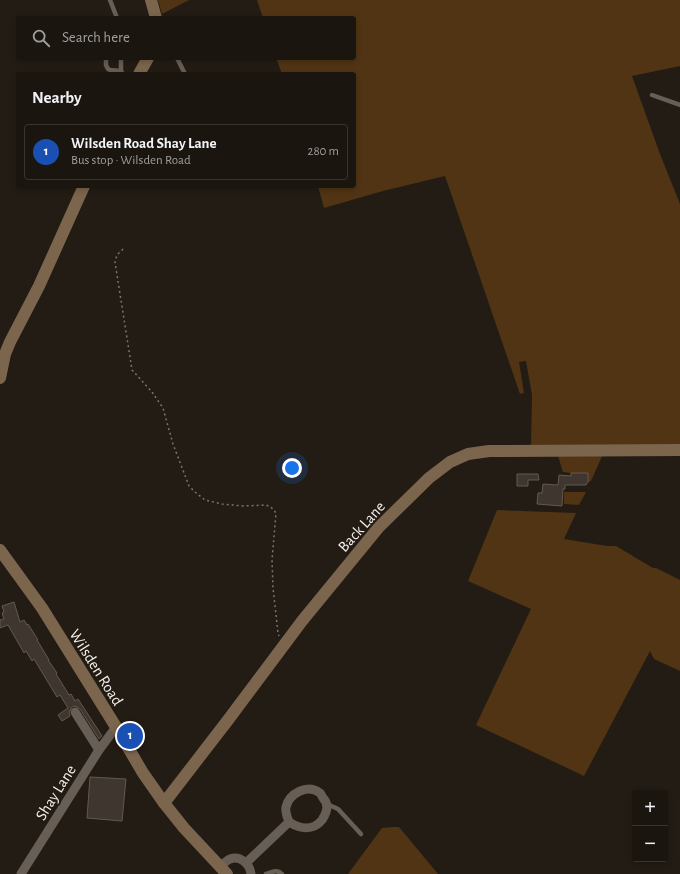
<!DOCTYPE html>
<html lang="en">
<head>
<meta charset="utf-8">
<style>
	:root { --surface:#1a150f; --page:#231e18; --text:#f1f3f6; --muted:#9f9f9e; --line:#38342f; --accent:#7cbef9 }
	body { margin:0; font-family:"Alegreya Sans",sans-serif; background:var(--page); color:var(--text) }
	.controls { position:absolute; right:12px; bottom:12px; display:grid; overflow:hidden; border-radius:4px; box-shadow:0 2px 6px #0003 }
	.controls button { width:36px; height:36px; display:grid; place-items:center; padding:0; border:0; border-bottom:1px solid var(--line); background:var(--surface); color:var(--text); font:20px sans-serif }
	.you { position:absolute; left:292px; top:468px; width:14px; height:14px; margin:-10px; border:3px solid #fff; border-radius:50%; background:#1a73e8; box-shadow:0 0 0 6px #1a73e833 }
	.badge { display:grid; place-items:center; width:26px; height:26px; border-radius:50%; background:var(--accent); color:#fff; font-size:13px; font-weight:700 }
	.pin { position:absolute; translate:-50% -50%; border:2px solid #fff; box-shadow:0 1px 4px #0006 }
	.list { margin:0; padding:0; list-style:none }
	h2 { display:flex; justify-content:space-between; align-items:center; height:52px; margin:0; padding:0 16px; font-size:17px }
	h2 small { font-size:13px; font-weight:400; color:var(--muted) }
	.list li { display:grid; grid-template-columns:26px 1fr auto; gap:12px; align-items:center; box-sizing:border-box; height:56px; margin:0 8px 8px; padding:0 8px; border:1px solid var(--line); border-radius:4px }
	.list b { display:block; font-size:15px; white-space:nowrap }
	.list p { margin:0; font-size:13px; white-space:nowrap; color:var(--muted) }
	.list em { font-size:13px; font-style:normal; color:var(--muted) }
	.icon { flex:none; width:22px; height:22px; fill:none; stroke:currentColor; stroke-width:2; stroke-linecap:round; stroke-linejoin:round }
	.map { position:relative; flex:none; width:680px; height:874px; overflow:hidden }
	.search { position:absolute; background:var(--surface); box-shadow:0 2px 6px #0003; left:16px; top:16px; width:340px; height:44px; display:flex; align-items:center; gap:10px; box-sizing:border-box; padding:0 14px; border-radius:4px; color:var(--muted); font-size:15px }
	.panel { position:absolute; background:var(--surface); box-shadow:0 2px 6px #0003; left:16px; top:72px; width:340px; height:116px; border-radius:4px }
	.map>svg:first-child { display:block }
</style>
</head>
<body>
<div class="map">
<svg width="680" height="874" viewBox="0 0 680 874">
	<rect width="100%" height="100%" fill="#231c14"/>
	<g fill="#503414">
		<path d="M 158,0 L 189,0 L 162,14 Z"/>
		<path d="M 257,0 L 680,0 L 680,66 L 632,76 L 660,154 L 680,204 L 680,445 L 531,446 L 532,395 L 526,361 L 519,362 L 524,393 L 520,394 L 445,176 L 383,191 L 324,208 L 318,186 L 354,186 L 354,74 L 282,74 L 276,58 L 354,58 L 354,18 L 263,18 Z"/>
		<path d="M 603,454 L 591,481 L 588,482 L 587,473 L 571,473 L 563,472 L 558,456 Z"/>
		<path d="M 564,492 L 586,492 L 579,505 L 564,504 Z"/>
		<path d="M 497,510 L 576,513 L 564,539 L 607,546 L 616,546 L 653,568 L 656,568 L 680,580 L 680,671 L 654,659 L 650,651 L 584,776 L 476,725 L 531,609 L 468,581 Z"/>
		<path d="M 393,827 L 399,827 L 438,874 L 348,874 L 382,828 Z"/>
	</g>
	<g fill="#3f372f" stroke="#625850">
		<path d="M 571,473 L 588,473 L 588,482 L 586,485 L 565,485 L 565,489 L 563,489 L 562,506 L 537,504 L 538,493 L 542,493 L 543,484 L 558,485 L 559,475 L 571,476 Z"/>
		<path d="M 517,474 L 538,474 L 539,480 L 528,480 L 528,486 L 517,486 Z"/>
		<path d="M 14,602 L 20,622 L 24,620 L 27,625 L 28,624 L 38,640 L 37,640 L 49,660 L 48,660 L 57,673 L 56,674 L 69,695 L 71,694 L 75,701 L 78,699 L 102,736 L 99,739 L 80,709 L 77,707 L 74,706 L 72,707 L 69,712 L 70,716 L 62,721 L 58,715 L 68,708 L 60,695 L 57,697 L 34,659 L 32,661 L 26,651 L 24,653 L 8,625 L 0,628 L 0,620 L 4,619 L 2,613 L 4,612 L 2,606 Z"/>
		<path d="M 90,777 L 126,779 L 122,821 L 87,818 Z"/>
	</g>
	<g fill="none" stroke-linecap="round" stroke-linejoin="round">
		<path stroke="#7b756e" stroke-width="1.5" stroke-dasharray="2 3" stroke-linecap="butt" d="M 123,249 L 117,255 L 115,262 L 132,370 L 152,392 L 163,408 L 173,444 L 189,486 L 195,492 L 205,500 L 222,504 L 243,506 L 266,505 L 271,507 L 276,513 L 272,560 L 273,588 L 278,633 L 279,636"/>
		<g stroke="#675e55" stroke-width="4.5">
			<path d="M 110,0 L 117,18"/>
			<path d="M 106,58 L 106,65 L 108,69 L 110,70 L 121,71"/>
			<path d="M 121,58 L 121,71 L 123,74"/>
			<path d="M 177,58 L 185,74"/>
			<path d="M 652,95 L 680,105"/>
			<path d="M 327,804 L 338,809 L 361,834"/>
			<path d="M 266,874 C 272,872 277,869 282,874"/>
		</g>
		<g stroke="#675e55" stroke-width="9">
			<path d="M 75,712 L 99,750"/>
			<path d="M 246,863 L 289,822 C 287,817 285,812 286,807 C 289,794 307,783 320,793 C 321,794 322,796 323,798 C 327,802 328,806 326,812 C 325,815 324,817 322,820 C 313,831 300,829 289,822"/>
			<path d="M 220,867 C 223,864 227,860 230,859 C 240,855 250,864 251,874"/>
			<path d="M 21,874 L 99,750 L 116,727"/>
		</g>
		<g stroke="#7c654d" stroke-width="12">
			<path d="M 151,0 L 156,18"/>
			<path d="M 139,74 L 148,58"/>
			<path d="M 0,378 L 5,354 L 10,342 L 39,286 L 84,186"/>
			<path d="M 0,550 L 42,608 L 116,727 L 143,773 L 164,803 L 184,828 L 227,874"/>
			<path d="M 164,803 L 228,720 L 302,621 L 379,527 L 429,478 L 450,462 L 468,454 L 489,451 L 680,450"/>
		</g>
	</g>
	<g text-anchor="middle" stroke-width="4" stroke-linejoin="round" paint-order="stroke">
		<g font-size="16" fill="#f6f1ec" stroke="#231c14">
			<text transform="translate(361 526) rotate(-48)" y="6">Back Lane</text>
			<text transform="translate(97 667) rotate(58)" y="6">Wilsden Road</text>
			<text transform="translate(55 792) rotate(-58)" y="6">Shay Lane</text>
		</g>
	</g>
</svg>
<div class="controls">
<button>+</button>
<button>−</button>
</div>
<div class="you"></div>
<div class="pin badge" style="left:130px;top:736px;background:#1a4fb4">1</div>
<div class="search"><svg class="icon" aria-label="search" viewBox="0 0 24 24"><circle cx="10" cy="10" r="6"/><path d="M15 15l6 6"/></svg>Search here</div>
<section class="panel">
<h2>Nearby<small></small></h2>
<ul class="list">
<li><span class="badge" style="background:#1a4fb4">1</span><div><b>Wilsden Road Shay Lane</b><p>Bus stop · Wilsden Road</p></div><em>280 m</em></li>
</ul>
</section>
</div>
</body>
</html>
